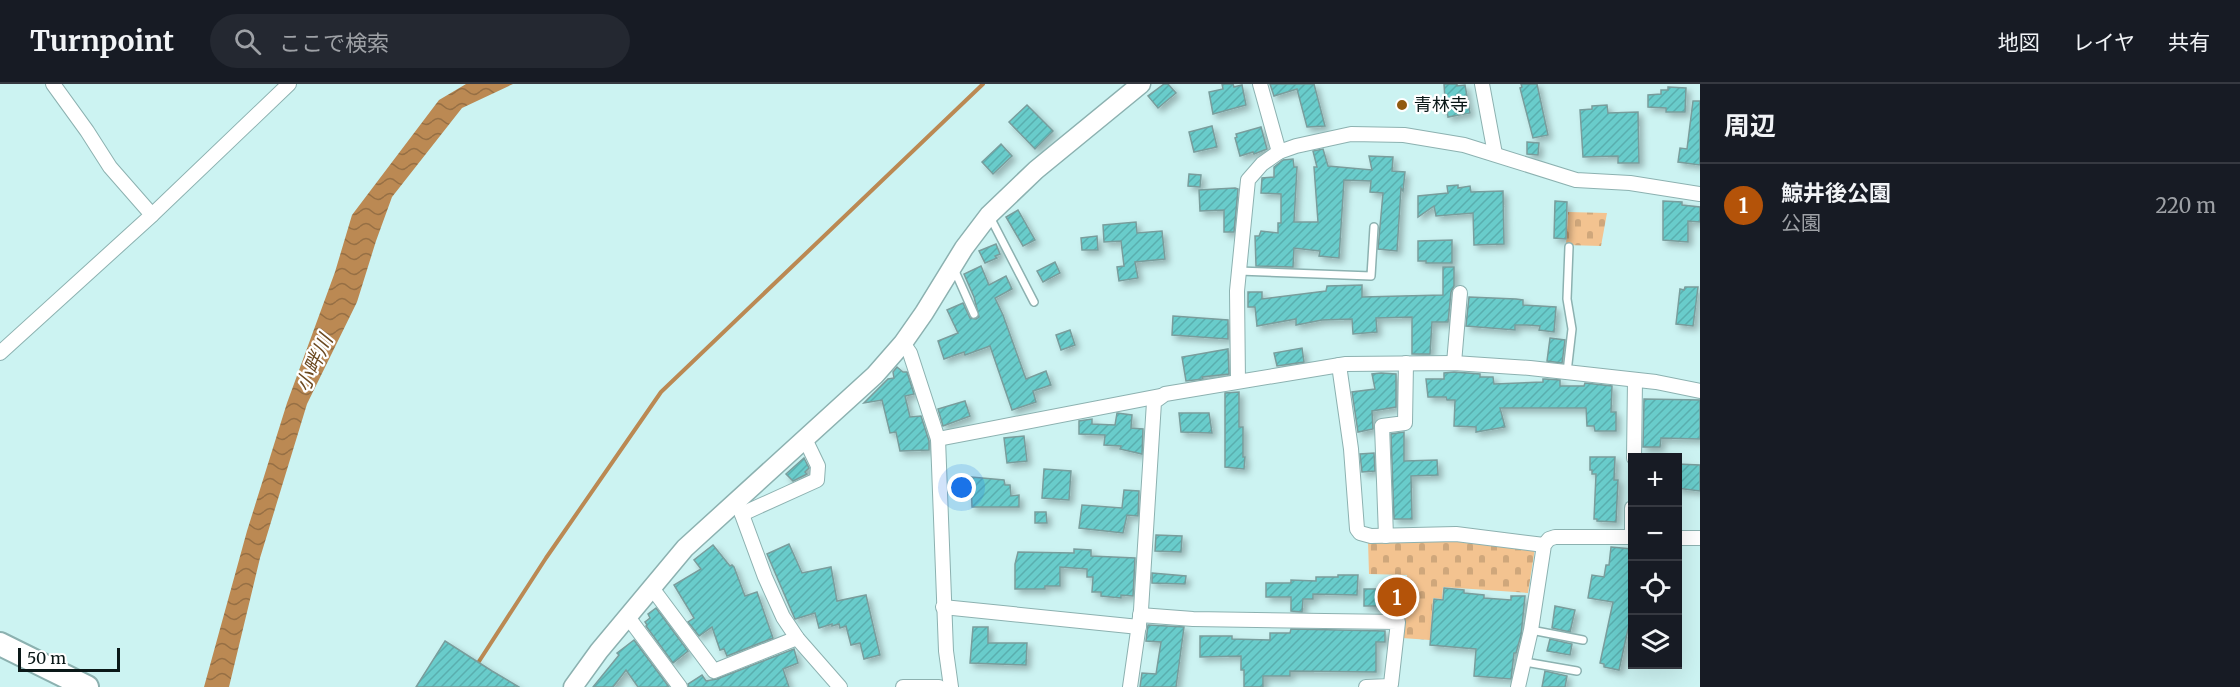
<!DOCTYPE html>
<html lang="ja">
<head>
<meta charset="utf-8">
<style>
	:root { --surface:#171b24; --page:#242831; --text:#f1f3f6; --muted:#9ea1a6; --line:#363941; --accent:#b45309 }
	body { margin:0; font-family:Merriweather,"Noto Sans JP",serif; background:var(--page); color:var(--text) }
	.controls { position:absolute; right:18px; bottom:18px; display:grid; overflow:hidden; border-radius:0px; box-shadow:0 6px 24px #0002 }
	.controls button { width:54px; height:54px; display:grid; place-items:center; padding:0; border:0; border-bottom:2px solid var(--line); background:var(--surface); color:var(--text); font:30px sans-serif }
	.scale { position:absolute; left:18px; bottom:15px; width:102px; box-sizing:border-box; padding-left:6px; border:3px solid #0a1818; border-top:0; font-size:16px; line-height:21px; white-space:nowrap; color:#0a1818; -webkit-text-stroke:4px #fff; paint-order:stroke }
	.you { position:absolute; left:962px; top:404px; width:21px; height:21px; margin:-15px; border:4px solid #fff; border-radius:50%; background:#1a73e8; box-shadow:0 0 0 9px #1a73e833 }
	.badge { display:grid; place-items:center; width:39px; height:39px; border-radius:50%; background:var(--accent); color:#fff; font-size:20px; font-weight:700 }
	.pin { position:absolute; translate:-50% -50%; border:3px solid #fff; box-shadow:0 2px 6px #0006 }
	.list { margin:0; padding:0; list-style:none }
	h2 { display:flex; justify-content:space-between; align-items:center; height:78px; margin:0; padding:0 24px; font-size:26px }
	h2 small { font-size:20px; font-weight:400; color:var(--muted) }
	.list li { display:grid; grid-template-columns:39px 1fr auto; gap:18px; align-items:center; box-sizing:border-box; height:84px; padding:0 24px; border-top:2px solid var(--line) }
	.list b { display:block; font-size:22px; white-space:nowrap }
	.list p { margin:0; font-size:20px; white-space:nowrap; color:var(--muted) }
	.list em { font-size:20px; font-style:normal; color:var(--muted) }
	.icon { flex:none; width:33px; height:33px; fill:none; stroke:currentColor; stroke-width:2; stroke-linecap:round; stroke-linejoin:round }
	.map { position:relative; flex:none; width:1700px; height:603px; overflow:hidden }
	header { display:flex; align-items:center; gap:36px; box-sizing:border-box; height:84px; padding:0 30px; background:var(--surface); border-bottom:2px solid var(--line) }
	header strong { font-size:28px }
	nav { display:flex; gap:33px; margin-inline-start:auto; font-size:21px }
	.search { width:420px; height:54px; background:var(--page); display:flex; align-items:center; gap:15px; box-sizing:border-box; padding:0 21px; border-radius:33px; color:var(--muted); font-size:22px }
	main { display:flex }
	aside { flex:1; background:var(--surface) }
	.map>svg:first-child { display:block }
</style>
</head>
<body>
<header>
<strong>Turnpoint</strong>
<div class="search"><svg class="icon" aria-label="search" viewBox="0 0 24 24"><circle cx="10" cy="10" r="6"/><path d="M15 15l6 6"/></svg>ここで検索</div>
<nav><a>地図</a><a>レイヤ</a><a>共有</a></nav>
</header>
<main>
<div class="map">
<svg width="1700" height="603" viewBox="0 0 1700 603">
	<defs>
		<pattern id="forest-crowns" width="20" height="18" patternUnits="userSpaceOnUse" patternTransform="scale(1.5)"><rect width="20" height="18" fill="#f3c390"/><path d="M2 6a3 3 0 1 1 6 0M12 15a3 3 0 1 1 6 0" fill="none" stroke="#cfa77b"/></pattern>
		<pattern id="cemetery-stones" width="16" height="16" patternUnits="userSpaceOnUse" patternTransform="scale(1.5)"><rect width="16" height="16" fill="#f3c390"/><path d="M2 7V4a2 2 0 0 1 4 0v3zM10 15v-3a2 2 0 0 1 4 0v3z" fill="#cfa77b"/></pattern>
		<pattern id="water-waves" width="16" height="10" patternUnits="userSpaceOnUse" patternTransform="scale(1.5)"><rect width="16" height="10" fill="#bb8953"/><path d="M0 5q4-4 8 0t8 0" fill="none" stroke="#966f44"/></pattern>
		<pattern id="building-hatch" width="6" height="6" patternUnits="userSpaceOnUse" patternTransform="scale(1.5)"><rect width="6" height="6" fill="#69cccb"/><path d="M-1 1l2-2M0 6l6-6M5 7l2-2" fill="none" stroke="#5aaeae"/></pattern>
		<filter id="shadow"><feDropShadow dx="4" dy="4" stdDeviation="3" flood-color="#0004"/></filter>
	</defs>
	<rect width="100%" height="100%" fill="#ccf3f2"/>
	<path fill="url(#forest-crowns)" d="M 1390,492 L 1406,492 L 1402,533 L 1389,534 Z"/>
	<g fill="url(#cemetery-stones)">
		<path d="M 1568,128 L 1607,129 L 1601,162 L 1566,161 Z"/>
		<path d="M 1457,455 L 1535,464 L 1528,509 L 1443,503 L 1442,515 L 1433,514 L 1430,556 L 1402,554 L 1407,491 L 1369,490 L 1368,457 Z"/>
	</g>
	<path fill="url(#water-waves)" d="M 466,0 L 513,0 L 462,24 L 392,113 L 376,157 L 357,218 L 307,320 L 260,474 L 229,603 L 204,603 L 247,447 L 287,319 L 335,188 L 352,131 L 439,16 Z"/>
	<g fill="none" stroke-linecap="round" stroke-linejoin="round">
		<path stroke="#bb8953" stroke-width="4" d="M 476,582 L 546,474 L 661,308 L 983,0"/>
	</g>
	<g fill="url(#building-hatch)" stroke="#799d9c" stroke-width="1.5" filter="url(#shadow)">
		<path d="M 1164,0 L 1168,0 L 1176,9 L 1158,24 L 1148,12 Z"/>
		<path d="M 1222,0 L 1233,0 L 1234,3 L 1242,1 L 1246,21 L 1213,30 L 1209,8 L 1223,5 Z"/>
		<path d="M 1270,0 L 1314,0 L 1325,42 L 1307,43 L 1297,5 L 1274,12 Z"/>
		<path d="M 1444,0 L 1457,0 L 1457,2 L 1465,1 L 1470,29 L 1448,33 L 1447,26 L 1443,26 L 1441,16 L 1445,15 Z"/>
		<path d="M 1521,0 L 1537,0 L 1548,51 L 1533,54 L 1520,4 L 1522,3 Z"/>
		<path d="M 1668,3 L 1686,4 L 1685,28 L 1666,28 L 1666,24 L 1648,23 L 1648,11 L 1661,10 L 1661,6 L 1668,6 Z"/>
		<path d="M 1693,17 L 1700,17 L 1700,81 L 1678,78 L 1680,64 L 1687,65 Z"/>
		<path d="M 1027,21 L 1053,47 L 1035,65 L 1009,38 Z"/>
		<path d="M 1607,21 L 1608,29 L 1638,28 L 1639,79 L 1618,79 L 1618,72 L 1583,73 L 1580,26 L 1592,25 L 1592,22 Z"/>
		<path d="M 1212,42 L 1217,63 L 1194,68 L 1189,48 Z"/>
		<path d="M 1261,43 L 1267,65 L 1254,70 L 1253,68 L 1240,72 L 1235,54 L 1237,53 L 1236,50 Z"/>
		<path d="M 1527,58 L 1539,59 L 1538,71 L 1527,70 Z"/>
		<path d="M 1001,60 L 1012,72 L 993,90 L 982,78 Z"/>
		<path d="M 1323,65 L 1328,82 L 1372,86 L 1369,72 L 1393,73 L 1392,87 L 1405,88 L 1403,107 L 1401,104 L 1397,167 L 1378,165 L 1383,109 L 1370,108 L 1371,97 L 1344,96 L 1339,174 L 1319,172 L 1320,167 L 1294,164 L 1293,183 L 1256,182 L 1255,152 L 1259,152 L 1261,147 L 1278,149 L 1278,139 L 1281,139 L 1281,110 L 1261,109 L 1262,94 L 1274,93 L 1274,83 L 1283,76 L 1293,75 L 1294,83 L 1297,83 L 1294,138 L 1318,138 L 1314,83 L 1317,83 L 1313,67 Z"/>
		<path d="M 1189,90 L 1201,91 L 1200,103 L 1188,102 Z"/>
		<path d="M 1458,101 L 1458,104 L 1470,102 L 1471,108 L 1503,107 L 1504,160 L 1474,161 L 1473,129 L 1436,132 L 1434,122 L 1418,133 L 1418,112 L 1448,109 L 1447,102 Z"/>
		<path d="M 1235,104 L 1238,105 L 1234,148 L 1224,148 L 1224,126 L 1200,127 L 1199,106 Z"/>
		<path d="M 1555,117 L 1567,118 L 1566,155 L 1554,154 Z"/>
		<path d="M 1663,117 L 1682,118 L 1682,121 L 1700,123 L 1700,138 L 1688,137 L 1688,158 L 1663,156 Z"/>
		<path d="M 1018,126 L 1035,156 L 1023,162 L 1006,133 Z"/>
		<path d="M 1136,138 L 1137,149 L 1162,147 L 1165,175 L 1135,178 L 1138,194 L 1119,197 L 1117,183 L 1124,182 L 1121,157 L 1104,158 L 1103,141 Z"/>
		<path d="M 1097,152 L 1098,166 L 1082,166 L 1081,154 Z"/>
		<path d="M 1452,156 L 1452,179 L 1426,179 L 1426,177 L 1418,177 L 1418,157 Z"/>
		<path d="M 996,160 L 1000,170 L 995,172 L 997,174 L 985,179 L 979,167 Z"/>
		<path d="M 1055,178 L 1060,189 L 1043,198 L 1037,187 Z"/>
		<path d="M 981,182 L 989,201 L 1006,192 L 1012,205 L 995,214 L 1003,231 L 1026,295 L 1046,287 L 1051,301 L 1033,307 L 1036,318 L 1012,326 L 990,262 L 965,271 L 964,268 L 944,275 L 938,257 L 958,249 L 947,226 L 963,219 L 970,234 L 976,235 L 979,233 L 974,213 L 964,190 Z"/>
		<path d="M 1443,183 L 1454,183 L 1454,202 L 1451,208 L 1448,238 L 1432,238 L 1430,270 L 1412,270 L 1412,233 L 1376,234 L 1377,248 L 1353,250 L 1352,235 L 1322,236 L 1296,241 L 1296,235 L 1257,242 L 1255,223 L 1248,223 L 1248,208 L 1262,208 L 1262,215 L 1326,207 L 1327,202 L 1362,201 L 1362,213 L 1443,211 Z"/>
		<path d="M 1685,203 L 1698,203 L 1693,242 L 1676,240 L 1680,205 L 1684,206 Z"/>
		<path d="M 1469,213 L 1516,215 L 1523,216 L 1523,221 L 1556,223 L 1554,248 L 1539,246 L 1540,242 L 1527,241 L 1515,241 L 1515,246 L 1466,242 Z"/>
		<path d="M 1173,232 L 1228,236 L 1228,255 L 1172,251 Z"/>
		<path d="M 1070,246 L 1075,261 L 1061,266 L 1056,251 Z"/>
		<path d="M 1550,254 L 1565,256 L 1562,279 L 1547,277 Z"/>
		<path d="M 1302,264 L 1304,278 L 1277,282 L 1274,269 Z"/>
		<path d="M 1228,265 L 1229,290 L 1202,293 L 1203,295 L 1186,297 L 1182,273 Z"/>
		<path d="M 897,283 L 903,288 L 907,288 L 914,310 L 905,312 L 910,333 L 921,332 L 929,357 L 929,366 L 900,367 L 896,348 L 890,349 L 882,316 L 864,319 L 888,295 L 894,294 L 893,288 Z"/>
		<path d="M 1454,288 L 1480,290 L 1480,293 L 1493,293 L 1494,300 L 1543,298 L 1543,295 L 1545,295 L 1560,296 L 1560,302 L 1584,302 L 1585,299 L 1612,302 L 1611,328 L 1616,328 L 1616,347 L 1595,347 L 1594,342 L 1587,342 L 1586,324 L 1500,324 L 1505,343 L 1476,348 L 1476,343 L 1454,342 L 1455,316 L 1447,316 L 1446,313 L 1428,313 L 1426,295 L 1444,295 L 1444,289 Z"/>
		<path d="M 1381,289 L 1396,290 L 1396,323 L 1372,327 L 1373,345 L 1358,348 L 1352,308 L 1375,305 L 1372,290 Z"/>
		<path d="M 1239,308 L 1239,343 L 1243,343 L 1243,373 L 1245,373 L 1244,385 L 1225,383 L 1225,309 Z"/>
		<path d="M 1644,315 L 1700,316 L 1700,355 L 1661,354 L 1660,363 L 1643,363 Z"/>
		<path d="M 965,317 L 970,332 L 943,342 L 938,325 Z"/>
		<path d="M 1117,329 L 1132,331 L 1131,344 L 1143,345 L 1142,370 L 1120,365 L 1121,362 L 1104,361 L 1105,351 L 1079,350 L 1079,337 L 1092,335 L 1092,340 L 1115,341 Z"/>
		<path d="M 1179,329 L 1209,329 L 1212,349 L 1181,348 Z"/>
		<path d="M 1404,348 L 1404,377 L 1437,376 L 1438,391 L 1411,392 L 1412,435 L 1394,435 L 1391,350 Z"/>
		<path d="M 1024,352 L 1027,377 L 1007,379 L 1004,354 Z"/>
		<path d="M 1374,369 L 1375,387 L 1362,388 L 1360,370 Z"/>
		<path d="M 1590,373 L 1615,373 L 1614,396 L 1618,396 L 1616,438 L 1597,437 L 1597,435 L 1594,435 L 1596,390 L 1592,390 L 1592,386 L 1590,386 Z"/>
		<path d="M 804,374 L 809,384 L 805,388 L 807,390 L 793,397 L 786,390 Z"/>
		<path d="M 1677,380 L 1700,381 L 1700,407 L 1677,404 Z"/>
		<path d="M 1044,385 L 1071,387 L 1069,416 L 1042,414 Z"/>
		<path d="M 971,393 L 1004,396 L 1005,401 L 1010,401 L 1011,412 L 1019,411 L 1019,423 L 972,423 Z"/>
		<path d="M 1124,406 L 1139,407 L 1138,432 L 1127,431 L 1123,449 L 1079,444 L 1082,421 L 1122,424 Z"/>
		<path d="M 1035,428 L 1046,428 L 1047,439 L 1035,439 Z"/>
		<path d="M 1156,451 L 1182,452 L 1181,468 L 1155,467 Z"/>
		<path d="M 789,460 L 802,489 L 831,483 L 837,517 L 866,511 L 880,571 L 864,575 L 860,559 L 851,561 L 846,542 L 840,544 L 839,540 L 832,542 L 832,540 L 819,544 L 815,529 L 795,535 L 767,470 Z"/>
		<path d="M 713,461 L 730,482 L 732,481 L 734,483 L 745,512 L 757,508 L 773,554 L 727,572 L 724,565 L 720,566 L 712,543 L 699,552 L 688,538 L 694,534 L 674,501 L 701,485 L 694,476 Z"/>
		<path d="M 1611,463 L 1632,465 L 1632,527 L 1619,586 L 1604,583 L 1604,580 L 1600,579 L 1613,518 L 1588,514 L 1592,491 L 1604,493 L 1606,481 L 1609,481 Z"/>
		<path d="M 1074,465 L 1091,466 L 1091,472 L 1135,474 L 1133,512 L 1121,511 L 1121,514 L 1101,512 L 1101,508 L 1092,508 L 1093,493 L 1087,493 L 1087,485 L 1060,483 L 1060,502 L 1045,502 L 1045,505 L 1015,505 L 1015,480 L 1018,468 L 1074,469 Z"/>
		<path d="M 1152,489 L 1186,492 L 1185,500 L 1152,499 Z"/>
		<path d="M 1338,491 L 1358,491 L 1357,511 L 1313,510 L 1313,515 L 1303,515 L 1302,528 L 1291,527 L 1291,513 L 1266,513 L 1266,499 L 1291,499 L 1291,496 L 1316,497 L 1316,493 L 1338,493 Z"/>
		<path d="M 1444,504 L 1464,506 L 1464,509 L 1484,511 L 1484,514 L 1511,516 L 1511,512 L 1525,512 L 1521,551 L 1516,569 L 1514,569 L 1511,595 L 1474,592 L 1476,565 L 1430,561 L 1434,515 L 1443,516 Z"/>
		<path d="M 1364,505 L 1384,505 L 1384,520 L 1378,520 L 1378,522 L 1364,522 Z"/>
		<path d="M 1555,522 L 1575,526 L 1570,548 L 1552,544 Z"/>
		<path d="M 656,524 L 688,567 L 673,579 L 646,542 L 647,541 L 645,538 L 650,534 L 648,530 Z"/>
		<path d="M 1148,541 L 1184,543 L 1176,603 L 1140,603 L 1142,589 L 1156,590 L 1161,558 L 1146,557 Z"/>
		<path d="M 973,543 L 988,543 L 988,559 L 1027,559 L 1026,581 L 970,579 Z"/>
		<path d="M 1291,545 L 1385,547 L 1385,558 L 1376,558 L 1376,588 L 1290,587 L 1290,592 L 1263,592 L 1263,603 L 1244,603 L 1244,586 L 1241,586 L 1241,572 L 1200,573 L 1200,552 L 1232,552 L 1232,555 L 1270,556 L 1270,549 L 1290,549 Z"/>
		<path d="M 1550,555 L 1572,560 L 1570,571 L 1547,567 Z"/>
		<path d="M 634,556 L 669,603 L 638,603 L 626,586 L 613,603 L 593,603 L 619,571 L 617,569 Z"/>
		<path d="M 445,557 L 492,587 L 519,603 L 416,603 Z"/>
		<path d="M 794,565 L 798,579 L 783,585 L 789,603 L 689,603 L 688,600 L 702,591 L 706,597 L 717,595 Z"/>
		<path d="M 1545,587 L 1567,592 L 1565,603 L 1542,603 Z"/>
	</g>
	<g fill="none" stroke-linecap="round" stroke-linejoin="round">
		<defs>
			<g id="service">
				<path d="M 990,133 L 1034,218"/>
				<path d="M 954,185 L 974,230"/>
				<path d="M 1239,187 L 1371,192 L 1374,143"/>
				<path d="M 1567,288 L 1572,245 L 1567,215 L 1569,163"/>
				<path d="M 1531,546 L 1583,556"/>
				<path d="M 1525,578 L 1577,587"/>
			</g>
			<g id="minor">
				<path d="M 1260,0 L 1279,68"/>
				<path d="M 1482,0 L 1495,70"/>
				<path d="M 152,131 L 289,0"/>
				<path d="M 903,259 L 910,269 L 938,355 L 1160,312"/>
				<path d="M 0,269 L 152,131 L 110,83 L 87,47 L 53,0"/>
				<path d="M 1454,279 L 1460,209"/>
				<path d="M 1339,281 L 1351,365 L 1357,445 L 1360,449 L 1371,452 L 1456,450 L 1544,461"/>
				<path d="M 1238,297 L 1237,207 L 1248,96 L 1262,80 L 1279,68 L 1296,62 L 1351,50 L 1404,51 L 1464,61 L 1576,96 L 1630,99 L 1700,110"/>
				<path d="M 938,355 L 946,567 L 951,603"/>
				<path d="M 1634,374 L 1635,296"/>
				<path d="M 737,417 L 765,493 L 783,533 L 797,554 L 840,603"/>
				<path d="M 742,430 L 817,396 L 818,382 L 805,355"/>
				<path d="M 1386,452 L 1382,342 L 1405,339 L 1406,279"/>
				<path d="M 1632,453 L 1632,424"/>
				<path d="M 1678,454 L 1700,454"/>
				<path d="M 652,504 L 714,587 L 797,554"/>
				<path d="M 943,523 L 1139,543"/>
				<path d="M 1140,531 L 1193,535 L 1398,538 L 1391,600 L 1390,602 L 1366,603"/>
				<path d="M 628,533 L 680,603"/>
				<path d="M 903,603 L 939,603"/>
				<path d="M 1130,603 L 1141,526 L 1154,318 L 1165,310 L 1346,280 L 1454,279 L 1530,284 L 1656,298 L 1700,307"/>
				<path d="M 1518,603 L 1531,546 L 1544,461 L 1549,455 L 1555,453 L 1632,453"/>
			</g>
			<path id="tertiary" d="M 573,603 L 599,567 L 685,464 L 875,291 L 903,259 L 924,229 L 964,164 L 989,131 L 1036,86 L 1141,0"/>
			<path id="primary" d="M 0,560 L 87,603"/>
		</defs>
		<use href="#service" stroke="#8cb1b0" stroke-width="10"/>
		<use href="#minor" stroke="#8cb1b0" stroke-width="16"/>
		<use href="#tertiary" stroke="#8cb1b0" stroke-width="21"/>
		<use href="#primary" stroke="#8cb1b0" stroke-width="26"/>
		<use href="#service" stroke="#fff" stroke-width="7"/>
		<use href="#minor" stroke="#fff" stroke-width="14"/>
		<use href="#tertiary" stroke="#fff" stroke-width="18"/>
		<use href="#primary" stroke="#fff" stroke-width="22"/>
	</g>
	<circle fill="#915a10" stroke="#fff" stroke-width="2" cx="1402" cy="21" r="6"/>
	<g text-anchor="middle" stroke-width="4.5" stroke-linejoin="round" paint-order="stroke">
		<g font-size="18" fill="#0a1818" stroke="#fff" text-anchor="start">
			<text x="1414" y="27">青林寺</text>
		</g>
		<g font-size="20" font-style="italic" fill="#6c4920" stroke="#fff">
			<text transform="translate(314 279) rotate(-65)" y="7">小畔川</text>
		</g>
	</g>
</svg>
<div class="controls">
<button>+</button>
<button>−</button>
<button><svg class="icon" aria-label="locate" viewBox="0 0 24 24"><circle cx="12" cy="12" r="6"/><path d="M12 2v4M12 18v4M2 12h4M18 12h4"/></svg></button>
<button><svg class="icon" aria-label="layers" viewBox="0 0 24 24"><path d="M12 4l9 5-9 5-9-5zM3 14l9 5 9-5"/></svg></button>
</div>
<div class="scale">50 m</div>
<div class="you"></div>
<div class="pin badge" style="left:1397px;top:513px">1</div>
</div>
<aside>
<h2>周辺<small></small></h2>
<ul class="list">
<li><span class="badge">1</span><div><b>鯨井後公園</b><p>公園</p></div><em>220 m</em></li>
</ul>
</aside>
</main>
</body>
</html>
